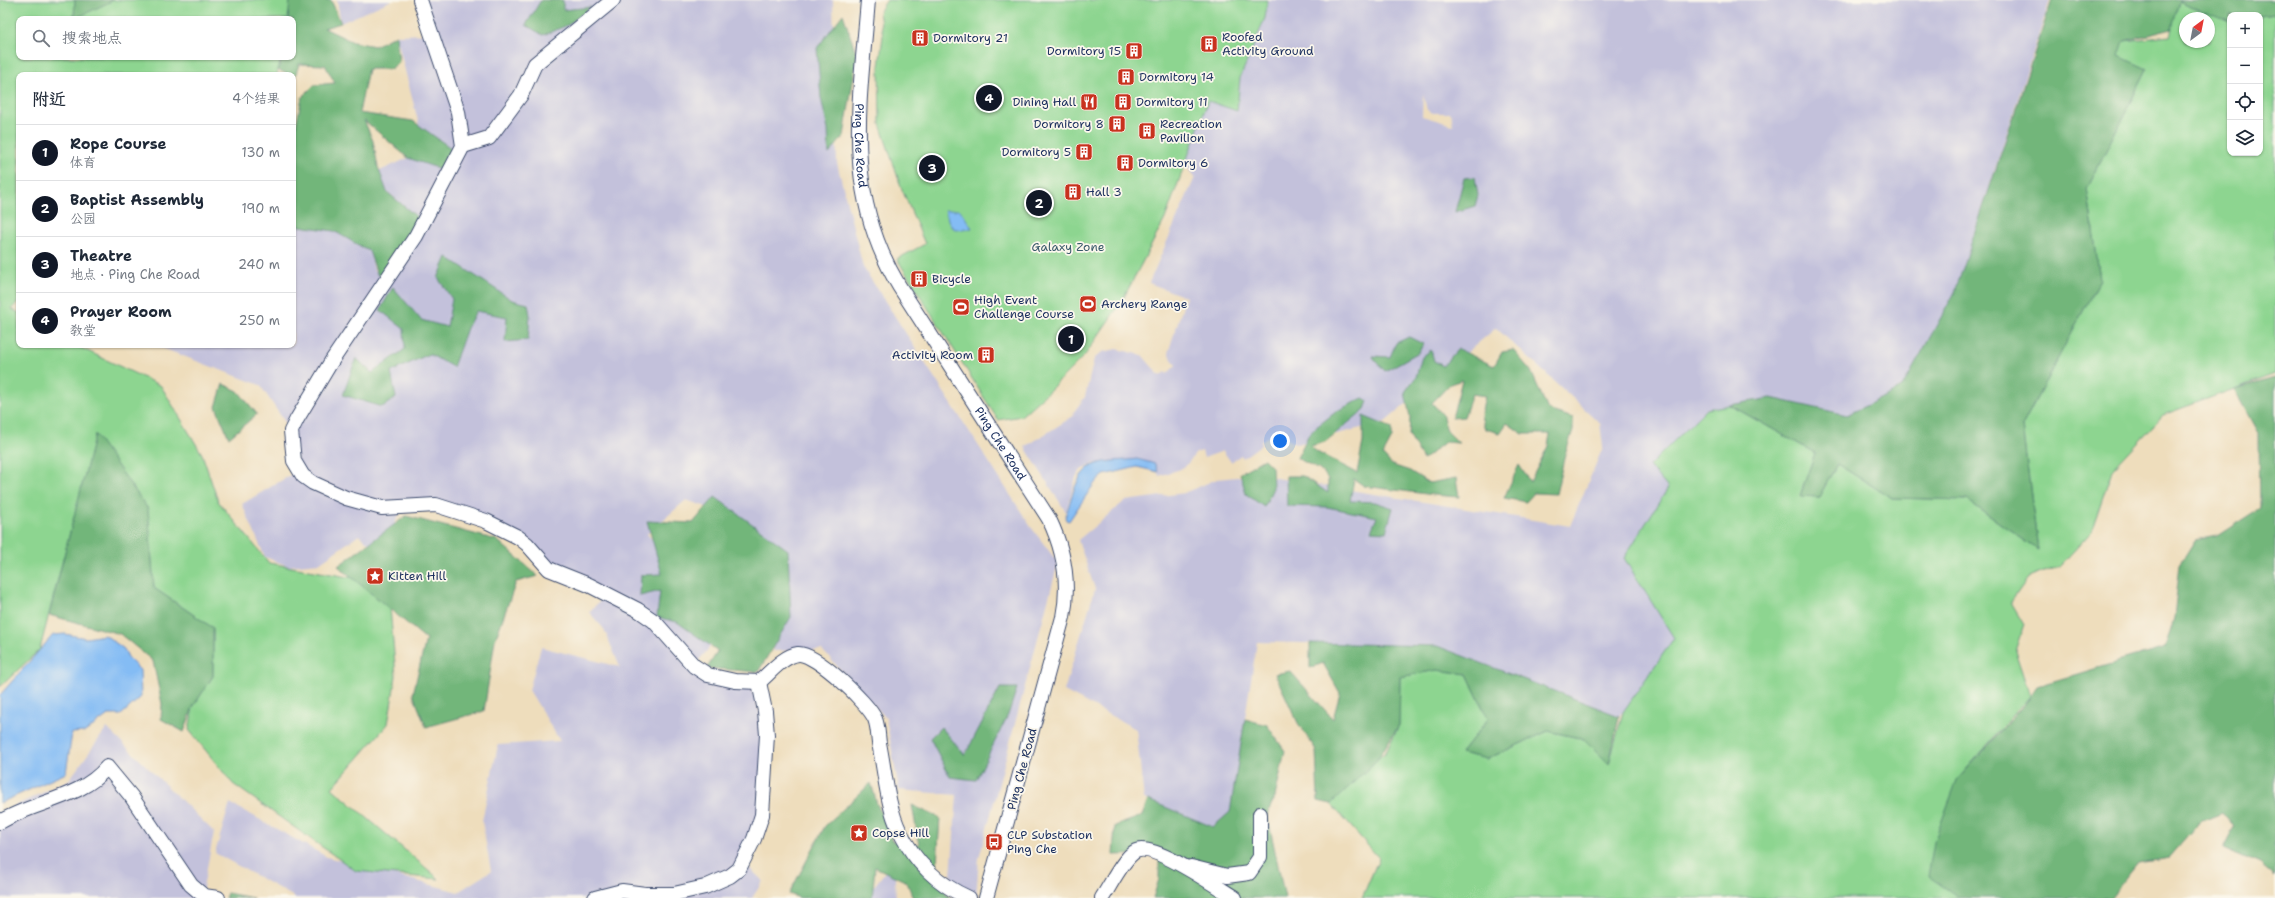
<!DOCTYPE html>
<html lang="zh">
<head>
<meta charset="utf-8">
<style>
	:root { --surface:#fff; --page:#f2f2f3; --text:#1f2937; --muted:#747a83; --line:#e0e1e3; --accent:#111827 }
	body { margin:0; font-family:"Shantell Sans","LXGW WenKai TC",sans-serif; background:var(--page); color:var(--text) }
	.controls { position:absolute; right:12px; top:12px; display:grid; overflow:hidden; border-radius:8px; box-shadow:0 1px 3px #0004 }
	.controls button { width:36px; height:36px; display:grid; place-items:center; padding:0; border:0; border-bottom:1px solid var(--line); background:var(--surface); color:var(--text); font:20px sans-serif }
	.compass { position:absolute; left:2179px; top:12px; width:36px; height:36px; border-radius:50%; background:var(--surface); box-shadow:0 1px 3px #0004; rotate:32deg }
	.you { position:absolute; left:1280px; top:441px; width:14px; height:14px; margin:-10px; border:3px solid #fff; border-radius:50%; background:#1a73e8; box-shadow:0 0 0 6px #1a73e833 }
	.badge { display:grid; place-items:center; width:26px; height:26px; border-radius:50%; background:var(--accent); color:#fff; font-size:13px; font-weight:700 }
	.pin { position:absolute; translate:-50% -50%; border:2px solid #fff; box-shadow:0 1px 4px #0006 }
	.list { margin:0; padding:0; list-style:none }
	h2 { display:flex; justify-content:space-between; align-items:center; height:52px; margin:0; padding:0 16px; font-size:17px }
	h2 small { font-size:13px; font-weight:400; color:var(--muted) }
	.list li { display:grid; grid-template-columns:26px 1fr auto; gap:12px; align-items:center; box-sizing:border-box; height:56px; padding:0 16px; border-top:1px solid var(--line) }
	.list b { display:block; font-size:15px; white-space:nowrap }
	.list p { margin:0; font-size:13px; white-space:nowrap; color:var(--muted) }
	.list em { font-size:13px; font-style:normal; color:var(--muted) }
	.icon { flex:none; width:22px; height:22px; fill:none; stroke:currentColor; stroke-width:2; stroke-linecap:round; stroke-linejoin:round }
	.map { position:relative; flex:none; width:2275px; height:898px; overflow:hidden }
	.search { position:absolute; background:var(--surface); box-shadow:0 1px 3px #0004; left:16px; top:16px; width:280px; height:44px; display:flex; align-items:center; gap:10px; box-sizing:border-box; padding:0 14px; border-radius:8px; color:var(--muted); font-size:15px }
	.panel { position:absolute; background:var(--surface); box-shadow:0 1px 3px #0004; left:16px; top:72px; width:280px; height:276px; border-radius:8px }
	.map>svg:first-child { display:block }
</style>
</head>
<body>
<div class="map">
<svg width="2275" height="898" viewBox="0 0 2275 898">
	<rect width="100%" height="100%" fill="#fbf7ec"/>
	<filter id="ink" filterUnits="userSpaceOnUse"><feTurbulence type="fractalNoise" baseFrequency=".025" numOctaves="2"/><feDisplacementMap in="SourceGraphic" scale="8" xChannelSelector="R" yChannelSelector="G"/><feConvolveMatrix kernelMatrix="1 2 1 2 8 2 1 2 1" color-interpolation-filters="sRGB"/></filter>
	<filter id="wash" filterUnits="userSpaceOnUse"><feTurbulence type="fractalNoise" baseFrequency=".012" numOctaves="4" result="noise"/><feDisplacementMap in="SourceGraphic" scale="16" xChannelSelector="R" yChannelSelector="G"/><feGaussianBlur stdDeviation="0.9" result="paint"/><feColorMatrix in="noise" values="0 0 0 0 0 0 0 0 0 0 0 0 0 0 0 0 0 1.4 0 .05"/><feComposite in="paint" operator="in"/></filter>
	<g filter="url(#wash)">
		<rect width="100%" height="100%" fill="#eeddbc"/>
		<g fill="#c3c1db" fill-rule="evenodd">
			<path d="M 337,0 L 392,0 L 341,23 Z"/>
			<path d="M 420,0 L 833,0 L 837,163 L 863,267 L 1031,527 L 1058,563 L 979,858 L 976,898 L 950,889 L 957,795 L 899,790 L 886,718 L 822,650 L 773,651 L 787,563 L 731,515 L 686,500 L 647,534 L 679,569 L 710,647 L 694,666 L 751,687 L 767,735 L 761,826 L 743,862 L 763,881 L 752,898 L 296,898 L 215,853 L 230,803 L 327,857 L 458,892 L 491,871 L 482,821 L 498,745 L 560,741 L 529,690 L 541,647 L 620,667 L 604,629 L 589,612 L 607,594 L 549,569 L 525,543 L 442,506 L 403,507 L 389,534 L 370,544 L 359,535 L 319,563 L 288,566 L 265,557 L 242,504 L 299,470 L 291,431 L 260,385 L 154,345 L 293,345 L 293,225 L 334,231 L 369,251 L 375,272 L 396,266 L 423,222 L 369,176 L 408,158 L 447,167 L 459,154 L 419,125 L 396,35 L 435,34 Z"/>
			<path d="M 1268,0 L 2050,0 L 1955,292 L 1902,388 L 1847,415 L 1771,398 L 1706,409 L 1649,466 L 1668,488 L 1624,558 L 1680,646 L 1619,716 L 1437,646 L 1257,642 L 1230,812 L 1213,827 L 1144,799 L 1136,729 L 1064,691 L 1095,589 L 1078,540 L 1125,501 L 1184,493 L 1217,479 L 1257,475 L 1570,526 L 1603,447 L 1600,423 L 1496,328 L 1385,422 L 1297,444 L 1280,436 L 1267,437 L 1260,442 L 1262,444 L 1243,458 L 1241,455 L 1231,462 L 1223,451 L 1204,458 L 1202,451 L 1196,453 L 1184,468 L 1159,476 L 1155,464 L 1137,459 L 1091,464 L 1082,469 L 1076,477 L 1066,512 L 1025,447 L 1075,415 L 1073,413 L 1085,397 L 1094,359 L 1102,352 L 1117,349 L 1142,355 L 1160,376 L 1165,372 L 1167,374 L 1176,365 L 1168,353 L 1186,297 L 1149,283 L 1195,177 L 1185,163 L 1208,100 L 1237,111 L 1240,78 L 1265,18 ZM 1423,94 L 1427,110 L 1433,113 L 1451,113 L 1453,125 L 1422,116 Z"/>
			<path d="M 107,728 L 214,832 L 201,898 L 0,898 L 0,813 L 69,780 Z"/>
			<path d="M 894,860 L 896,898 L 865,898 Z"/>
		</g>
		<g fill="#8dd590" stroke="#548277" fill-rule="evenodd">
			<path d="M 0,0 L 75,0 L 74,19 L 109,0 L 292,0 L 289,19 L 19,19 L 19,57 L 281,57 L 277,75 L 19,75 L 19,300 L 12,309 L 19,313 L 19,345 L 75,345 L 161,386 L 202,454 L 218,501 L 269,563 L 388,584 L 396,676 L 388,724 L 332,788 L 439,879 L 356,871 L 233,784 L 189,730 L 193,707 L 213,676 L 213,628 L 154,588 L 148,509 L 95,435 L 40,649 L 0,687 Z"/>
			<path d="M 887,0 L 1268,0 L 1265,18 L 1240,78 L 1237,111 L 1208,101 L 1165,219 L 1122,301 L 1085,355 L 1050,390 L 1021,416 L 998,420 L 897,259 L 925,244 L 901,187 L 880,124 L 879,66 L 883,36 L 879,12 Z"/>
			<path d="M 2179,1 L 2230,21 L 2230,153 L 2260,153 L 2260,16 L 2275,14 L 2275,374 L 2163,415 L 2112,470 L 2091,532 L 2060,566 L 2028,578 L 2011,602 L 2024,624 L 2015,651 L 2030,696 L 1957,780 L 1961,898 L 1362,898 L 1379,858 L 1331,804 L 1346,783 L 1386,752 L 1399,725 L 1400,677 L 1437,670 L 1467,674 L 1488,719 L 1461,753 L 1487,759 L 1548,731 L 1584,739 L 1609,764 L 1623,712 L 1674,638 L 1624,558 L 1668,488 L 1649,466 L 1706,409 L 1730,405 L 1815,453 L 1800,496 L 1819,497 L 1837,464 L 1892,498 L 1967,500 L 2038,550 L 2022,426 L 2100,279 L 2087,188 L 2147,69 L 2118,56 L 2124,41 L 2170,36 ZM 2185,18 L 2209,18 L 2209,42 L 2185,42 Z"/>
		</g>
		<g fill="#72b67a" stroke="#46726c">
			<path d="M 75,0 L 114,0 L 74,19 Z"/>
			<path d="M 290,0 L 331,0 L 341,23 L 324,28 L 353,42 L 375,46 L 396,35 L 399,62 L 391,69 L 368,69 L 359,113 L 413,121 L 459,154 L 449,172 L 408,158 L 364,120 L 373,141 L 378,167 L 387,192 L 423,222 L 396,266 L 378,276 L 369,251 L 334,231 L 293,225 L 293,140 L 302,97 L 314,85 L 335,83 L 325,65 L 299,64 L 295,77 L 278,70 L 283,57 L 293,57 L 293,19 L 288,19 Z"/>
			<path d="M 541,0 L 563,0 L 563,10 L 591,7 L 568,25 L 543,35 L 526,25 Z"/>
			<path d="M 2052,0 L 2275,0 L 2275,14 L 2260,16 L 2230,15 L 2229,22 L 2179,1 L 2172,29 L 2124,41 L 2119,56 L 2147,69 L 2087,188 L 2100,279 L 2022,426 L 2038,550 L 1967,500 L 1892,498 L 1837,464 L 1819,497 L 1800,496 L 1815,453 L 1730,405 L 1771,398 L 1847,415 L 1902,388 L 1955,292 Z"/>
			<path d="M 843,14 L 857,56 L 844,136 L 829,154 L 828,130 L 821,98 L 817,48 Z"/>
			<path d="M 1475,177 L 1478,195 L 1475,206 L 1455,212 L 1464,178 Z"/>
			<path d="M 447,257 L 512,300 L 528,304 L 530,315 L 528,340 L 505,342 L 507,317 L 476,311 L 467,328 L 453,367 L 429,354 L 391,372 L 396,398 L 382,407 L 343,395 L 356,358 L 372,373 L 405,349 L 404,329 L 380,310 L 393,287 L 421,320 L 447,327 L 452,299 L 438,278 Z"/>
			<path d="M 1409,337 L 1423,344 L 1419,352 L 1385,371 L 1372,356 L 1390,357 L 1396,343 Z"/>
			<path d="M 1458,349 L 1494,366 L 1502,352 L 1513,350 L 1531,371 L 1548,410 L 1573,418 L 1573,431 L 1565,454 L 1556,494 L 1534,493 L 1526,502 L 1504,498 L 1519,465 L 1530,482 L 1548,446 L 1550,434 L 1523,434 L 1507,423 L 1500,433 L 1485,429 L 1481,416 L 1485,396 L 1472,394 L 1464,417 L 1452,418 L 1462,380 L 1450,384 L 1432,403 L 1442,414 L 1447,431 L 1459,443 L 1445,442 L 1423,460 L 1409,435 L 1410,417 L 1405,392 L 1416,377 L 1422,357 L 1431,350 L 1434,361 L 1443,366 Z"/>
			<path d="M 2275,378 L 2275,877 L 2260,864 L 2223,848 L 2234,827 L 2222,813 L 2200,822 L 2169,858 L 2138,863 L 2110,898 L 1960,898 L 1928,876 L 1934,842 L 1957,780 L 2022,708 L 2037,686 L 2165,648 L 2174,618 L 2180,564 L 2195,540 L 2217,536 L 2260,508 L 2259,435 L 2234,389 Z"/>
			<path d="M 223,384 L 238,391 L 257,414 L 229,438 L 216,407 Z"/>
			<path d="M 1363,398 L 1368,401 L 1365,409 L 1325,442 L 1311,446 L 1317,452 L 1357,473 L 1363,442 L 1363,416 L 1392,428 L 1392,438 L 1383,455 L 1392,465 L 1410,471 L 1429,483 L 1456,478 L 1459,497 L 1434,495 L 1364,486 L 1354,479 L 1350,501 L 1375,502 L 1393,508 L 1386,532 L 1371,531 L 1377,517 L 1327,507 L 1287,506 L 1286,476 L 1303,476 L 1328,493 L 1328,479 L 1320,470 L 1297,458 L 1310,432 L 1337,411 Z"/>
			<path d="M 95,434 L 148,509 L 154,588 L 213,628 L 213,676 L 193,707 L 184,732 L 161,719 L 162,704 L 153,661 L 120,634 L 49,615 Z"/>
			<path d="M 1264,459 L 1272,467 L 1273,488 L 1264,507 L 1246,494 L 1240,473 Z"/>
			<path d="M 715,497 L 788,550 L 791,617 L 758,672 L 707,668 L 718,651 L 677,622 L 657,617 L 660,591 L 640,596 L 641,575 L 662,574 L 647,521 L 693,523 Z"/>
			<path d="M 406,516 L 497,540 L 538,576 L 516,582 L 495,640 L 484,711 L 426,727 L 413,694 L 426,639 L 338,566 Z"/>
			<path d="M 1310,643 L 1437,646 L 1619,716 L 1609,764 L 1584,739 L 1548,731 L 1487,759 L 1461,753 L 1488,719 L 1467,674 L 1437,670 L 1400,677 L 1399,725 L 1377,760 L 1331,804 L 1318,801 L 1316,750 L 1298,723 L 1275,674 L 1290,671 L 1333,719 L 1340,693 L 1323,663 L 1310,668 Z"/>
			<path d="M 1000,688 L 1017,688 L 1008,715 L 976,780 L 950,777 L 930,738 L 941,727 L 965,755 Z"/>
			<path d="M 1245,719 L 1267,725 L 1285,751 L 1275,797 L 1267,814 L 1285,898 L 1153,898 L 1159,879 L 1159,854 L 1113,855 L 1115,826 L 1142,816 L 1148,800 L 1213,827 L 1230,812 Z"/>
			<path d="M 871,783 L 877,804 L 893,841 L 919,845 L 912,805 L 940,818 L 936,879 L 950,898 L 913,898 L 907,882 L 875,867 L 872,898 L 800,898 L 789,894 L 825,826 Z"/>
			<path d="M 227,893 L 253,898 L 225,898 Z"/>
		</g>
		<g fill="#84bcf4" stroke="#5076a9">
			<path d="M 945,210 L 960,210 L 972,228 C 953,231 951,231 945,210 Z"/>
			<path d="M 1137,459 L 1155,464 L 1158,472 L 1137,467 L 1104,475 L 1094,484 L 1069,521 L 1066,520 L 1065,517 C 1072,500 1075,471 1096,464 C 1107,460 1124,461 1137,459 Z"/>
			<path d="M 65,634 L 86,638 L 105,635 L 124,649 L 129,659 L 140,670 L 141,697 L 121,715 L 108,715 L 85,732 L 72,733 L 66,773 L 0,803 L 0,695 L 53,635 Z"/>
		</g>
	</g>
	<g filter="url(#ink)">
		<g fill="none" stroke-linecap="round" stroke-linejoin="round">
			<defs>
				<g id="minor">
					<path d="M 420,0 L 458,112 L 463,146 L 416,236 L 331,362 L 297,419 L 291,431 L 294,461 L 303,476 L 313,483 L 346,498 L 382,508 L 436,505 L 486,521 L 518,537 L 527,544 L 549,569 L 589,585 L 638,610 L 654,621 L 694,666 L 708,675 L 735,681 L 759,682 C 770,673 783,656 798,654 C 815,652 869,704 875,719 C 878,726 878,736 879,743 C 885,772 887,806 900,832 C 915,862 939,885 969,898"/>
					<path id="s1" d="M 868,0 C 860,104 842,191 899,286 L 1049,519 C 1064,550 1070,583 1063,617 L 986,898"/>
					<path d="M 463,146 L 489,138 L 521,95 L 535,64 L 613,0"/>
					<path d="M 0,822 C 34,801 81,799 107,767 L 131,796 L 191,885 L 204,896 L 218,898"/>
					<path d="M 1191,867 L 1227,876 L 1249,873 L 1260,857 L 1260,814"/>
					<path d="M 595,898 L 622,891 L 645,894 L 674,894 L 705,887 L 730,876 L 739,869 L 754,839 L 762,815 L 767,735 L 765,711 L 759,682"/>
					<path d="M 1102,898 C 1110,886 1124,857 1136,851 C 1154,842 1218,888 1235,898"/>
				</g>
			</defs>
			<use href="#minor" stroke="#3b496c" stroke-width="16"/>
			<use href="#minor" stroke="#fff" stroke-width="14"/>
		</g>
	</g>
	<defs>
		<symbol id="building-square" viewBox="-11 -11 22 22"><rect x="-9" y="-9" width="18" height="18" rx="4" fill="#c8321e" stroke="#fbf7ec"/><path d="M-4-6H4V6H1V3H-1V6H-4ZM-2.5-4.3h1.7v1.8h-1.7ZM.8-4.3h1.7v1.8H.8ZM-2.5-1h1.7V.8h-1.7ZM.8-1h1.7V.8H.8Z" fill="#fff"/></symbol>
		<symbol id="restaurant-square" viewBox="-11 -11 22 22"><rect x="-9" y="-9" width="18" height="18" rx="4" fill="#c8321e" stroke="#fbf7ec"/><path d="M-5-6h1v4h1v-4h1v4h1v-4h1v5L-1.5 .5V6h-2V.5L-5-1ZM5-6V6H3V1.5H1.5Q1.5-4 5-6Z" fill="#fff"/></symbol>
		<symbol id="stadium-square" viewBox="-11 -11 22 22"><rect x="-9" y="-9" width="18" height="18" rx="4" fill="#c8321e" stroke="#fbf7ec"/><path d="M0-5a6.5 5 0 1 0 0 10a6.5 5 0 1 0 0-10ZM-3.5-1.8h7v3.6h-7Z" fill="#fff"/></symbol>
		<symbol id="sight-square" viewBox="-11 -11 22 22"><rect x="-9" y="-9" width="18" height="18" rx="4" fill="#c8321e" stroke="#fbf7ec"/><path d="M0-6L1.8-2.2L6-1.7L2.9 1.2L3.7 5.4L0 3.3L-3.7 5.4L-2.9 1.2L-6-1.7L-1.8-2.2Z" fill="#fff"/></symbol>
		<symbol id="bus-square" viewBox="-11 -11 22 22"><rect x="-9" y="-9" width="18" height="18" rx="4" fill="#c8321e" stroke="#fbf7ec"/><path d="M-5-6H5V4H4V6H2V4H-2V6H-4V4H-5ZM-3.5-4V0h7V-4ZM-3.5 1.2v1.5H-2V1.2ZM2 1.2v1.5H3.5V1.2Z" fill="#fff"/></symbol>
	</defs>
	<g fill-rule="evenodd">
		<use href="#building-square" x="910" y="28" width="20" height="20"/>
		<use href="#building-square" x="1199" y="34" width="20" height="20"/>
		<use href="#building-square" x="1124" y="41" width="20" height="20"/>
		<use href="#building-square" x="1116" y="67" width="20" height="20"/>
		<use href="#restaurant-square" x="1079" y="92" width="20" height="20"/>
		<use href="#building-square" x="1113" y="92" width="20" height="20"/>
		<use href="#building-square" x="1107" y="114" width="20" height="20"/>
		<use href="#building-square" x="1137" y="121" width="20" height="20"/>
		<use href="#building-square" x="1074" y="142" width="20" height="20"/>
		<use href="#building-square" x="1115" y="153" width="20" height="20"/>
		<use href="#building-square" x="1063" y="182" width="20" height="20"/>
		<use href="#building-square" x="909" y="269" width="20" height="20"/>
		<use href="#stadium-square" x="1078" y="294" width="20" height="20"/>
		<use href="#stadium-square" x="951" y="297" width="20" height="20"/>
		<use href="#building-square" x="976" y="345" width="20" height="20"/>
		<use href="#sight-square" x="365" y="566" width="20" height="20"/>
		<use href="#sight-square" x="849" y="823" width="20" height="20"/>
		<use href="#bus-square" x="984" y="832" width="20" height="20"/>
	</g>
	<g text-anchor="middle" stroke-width="3.5" stroke-linejoin="round" paint-order="stroke">
		<g font-size="12" fill="#1b2f5e" stroke="#fbf7ec" text-anchor="start">
			<text x="1222" y="41">Roofed<tspan x="1222" dy="14">Activity Ground</tspan></text>
			<text x="933" y="42">Dormitory 21</text>
			<text x="1121" y="55" text-anchor="end">Dormitory 15</text>
			<text x="1139" y="81">Dormitory 14</text>
			<text x="1076" y="106" text-anchor="end">Dining Hall</text>
			<text x="1136" y="106">Dormitory 11</text>
			<text x="1104" y="128" text-anchor="end">Dormitory 8</text>
			<text x="1160" y="128">Recreation<tspan x="1160" dy="14">Pavilion</tspan></text>
			<text x="1071" y="156" text-anchor="end">Dormitory 5</text>
			<text x="1138" y="167">Dormitory 6</text>
			<text x="1086" y="196">Hall 3</text>
			<text x="932" y="283">Bicycle</text>
			<text x="974" y="304">High Event<tspan x="974" dy="14">Challenge Course</tspan></text>
			<text x="1101" y="308">Archery Range</text>
			<text x="973" y="359" text-anchor="end">Activity Room</text>
			<text x="388" y="580">Kitten Hill</text>
			<text x="872" y="837">Copse Hill</text>
			<text x="1007" y="839">CLP Substation<tspan x="1007" dy="14">Ping Che</tspan></text>
		</g>
		<g font-size="12" fill="#1b2f5e" stroke="#fbf7ec">
			<text dy="4" stroke="none"><textPath href="#s1" startOffset="146">Ping Che Road</textPath></text>
			<text dy="4" stroke="none"><textPath href="#s1" startOffset="481">Ping Che Road</textPath></text>
			<text transform="translate(1022 769) rotate(-75)" y="4">Ping Che Road</text>
		</g>
		<g font-size="12" fill="#38586a" stroke="#fbf7ec">
			<text x="1068" y="251">Galaxy Zone</text>
		</g>
	</g>
</svg>
<div class="controls">
<button>+</button>
<button>−</button>
<button><svg class="icon" aria-label="locate" viewBox="0 0 24 24"><circle cx="12" cy="12" r="6"/><path d="M12 2v4M12 18v4M2 12h4M18 12h4"/></svg></button>
<button><svg class="icon" aria-label="layers" viewBox="0 0 24 24"><path d="M12 4l9 5-9 5-9-5zM3 14l9 5 9-5"/></svg></button>
</div>
<svg class="compass" viewBox="-18 -18 36 36"><path d="M0-13l5 13h-10z" fill="#e53935"/><path d="M0 13l5-13h-10z" fill="#747a83"/></svg>
<div class="you"></div>
<div class="pin badge" style="left:1071px;top:339px">1</div>
<div class="pin badge" style="left:1039px;top:203px">2</div>
<div class="pin badge" style="left:932px;top:168px">3</div>
<div class="pin badge" style="left:989px;top:98px">4</div>
<div class="search"><svg class="icon" aria-label="search" viewBox="0 0 24 24"><circle cx="10" cy="10" r="6"/><path d="M15 15l6 6"/></svg>搜索地点</div>
<section class="panel">
<h2>附近<small>4个结果</small></h2>
<ul class="list">
<li><span class="badge">1</span><div><b>Rope Course</b><p>体育</p></div><em>130 m</em></li>
<li><span class="badge">2</span><div><b>Baptist Assembly</b><p>公园</p></div><em>190 m</em></li>
<li><span class="badge">3</span><div><b>Theatre</b><p>地点 · Ping Che Road</p></div><em>240 m</em></li>
<li><span class="badge">4</span><div><b>Prayer Room</b><p>教堂</p></div><em>250 m</em></li>
</ul>
</section>
</div>
</body>
</html>
